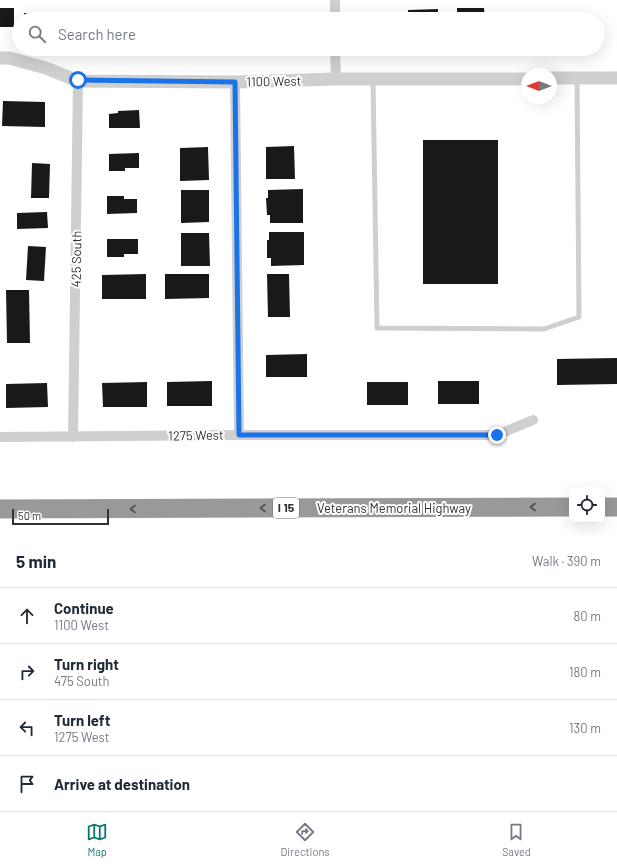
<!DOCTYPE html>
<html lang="en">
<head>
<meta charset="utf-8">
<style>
	:root { --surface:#fff; --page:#f2f2f3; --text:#1f2937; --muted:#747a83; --line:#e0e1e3; --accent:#0f766e }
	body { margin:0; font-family:Barlow,sans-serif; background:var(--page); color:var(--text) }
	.controls { position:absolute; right:12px; bottom:12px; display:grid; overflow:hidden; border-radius:8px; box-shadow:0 4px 16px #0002 }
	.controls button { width:36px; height:36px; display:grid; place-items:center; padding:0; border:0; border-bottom:1px solid var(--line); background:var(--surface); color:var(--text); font:20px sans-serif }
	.compass { position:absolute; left:521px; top:68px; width:36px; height:36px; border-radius:50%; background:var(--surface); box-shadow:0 4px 16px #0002; rotate:270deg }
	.scale { position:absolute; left:12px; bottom:10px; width:97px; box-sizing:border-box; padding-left:4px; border:2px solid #323232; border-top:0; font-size:11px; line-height:14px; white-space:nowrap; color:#323232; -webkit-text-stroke:3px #fff; paint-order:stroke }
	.stop { position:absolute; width:12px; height:12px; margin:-9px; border:3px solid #1a73e8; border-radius:50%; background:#fff }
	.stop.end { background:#1a73e8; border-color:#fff; box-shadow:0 1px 4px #0008 }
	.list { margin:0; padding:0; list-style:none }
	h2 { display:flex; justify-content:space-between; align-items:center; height:52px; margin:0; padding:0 16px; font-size:17px }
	h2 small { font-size:13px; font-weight:400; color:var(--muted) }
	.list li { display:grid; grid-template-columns:26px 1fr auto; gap:12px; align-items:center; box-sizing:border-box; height:56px; padding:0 16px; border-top:1px solid var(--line) }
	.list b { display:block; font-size:15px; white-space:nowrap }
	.list p { margin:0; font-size:13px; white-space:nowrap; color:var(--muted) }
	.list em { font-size:13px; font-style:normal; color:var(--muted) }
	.icon { flex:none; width:22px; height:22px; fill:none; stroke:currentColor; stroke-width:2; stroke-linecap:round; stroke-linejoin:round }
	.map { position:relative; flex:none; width:617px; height:535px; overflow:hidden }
	.search { position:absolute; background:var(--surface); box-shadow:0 4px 16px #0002; left:12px; right:12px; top:12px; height:44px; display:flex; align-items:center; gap:10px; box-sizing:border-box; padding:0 14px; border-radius:22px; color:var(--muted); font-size:15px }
	.sheet { height:276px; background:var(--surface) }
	nav { display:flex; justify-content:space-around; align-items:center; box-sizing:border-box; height:56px; border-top:1px solid var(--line); background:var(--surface); font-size:11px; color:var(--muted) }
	nav a { display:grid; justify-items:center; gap:2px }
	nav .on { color:var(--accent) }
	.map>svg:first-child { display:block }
</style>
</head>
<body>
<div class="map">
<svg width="617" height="535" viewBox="0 0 617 535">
	<rect width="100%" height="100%" fill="#fff"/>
	<g fill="#191919">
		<rect x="0" y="8" width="14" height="19"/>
		<path d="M 457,8 L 484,8 L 485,19 L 457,19 Z"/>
		<path d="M 438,9 L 438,19 L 408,19 L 408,10 Z"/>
		<path d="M 282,12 L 306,12 L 306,19 L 283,19 Z"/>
		<path d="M 24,13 L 43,13 L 43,16 L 53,16 L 53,19 L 24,19 Z"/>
		<path d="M 97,13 L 114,14 L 114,19 L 97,19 Z"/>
		<path d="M 74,16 L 95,18 L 95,19 L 74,19 Z"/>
		<rect x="509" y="16" width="31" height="3"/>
		<path d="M 93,49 L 112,49 L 111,52 L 93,50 Z"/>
		<rect x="283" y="49" width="17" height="3"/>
		<path d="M 3,101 L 45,102 L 45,127 L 2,126 Z"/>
		<path d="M 139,110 L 140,128 L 109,128 L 109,114 L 118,113 L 118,111 Z"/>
		<rect x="423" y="140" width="75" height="144"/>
		<path d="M 294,146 L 295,179 L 266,179 L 266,147 Z"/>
		<path d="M 208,147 L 209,180 L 180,181 L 180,148 Z"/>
		<path d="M 139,153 L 139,168 L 125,168 L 125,171 L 109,171 L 109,154 Z"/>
		<path d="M 32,163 L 50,164 L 49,198 L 31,198 Z"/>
		<path d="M 303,189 L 303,223 L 270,223 L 270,215 L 267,215 L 266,198 L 268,198 L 268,190 Z"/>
		<path d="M 181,190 L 209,190 L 209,222 L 181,223 Z"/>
		<path d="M 107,196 L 124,196 L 124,199 L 137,199 L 137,213 L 107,214 Z"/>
		<path d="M 47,212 L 48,228 L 17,229 L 17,213 Z"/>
		<path d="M 269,232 L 304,232 L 304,265 L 271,266 L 271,258 L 267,258 L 267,240 L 269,240 Z"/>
		<path d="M 181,233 L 209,233 L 210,266 L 181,266 Z"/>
		<path d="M 107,239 L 138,239 L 138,254 L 124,254 L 124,257 L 107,257 Z"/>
		<path d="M 28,246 L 46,247 L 44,281 L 26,280 Z"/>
		<path d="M 146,274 L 146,299 L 102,299 L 102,275 Z"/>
		<path d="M 165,274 L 209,274 L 209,298 L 165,299 Z"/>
		<path d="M 267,274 L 289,274 L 290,317 L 268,317 Z"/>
		<path d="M 6,290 L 29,290 L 30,343 L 7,343 Z"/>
		<path d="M 307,354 L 307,377 L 266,377 L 266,355 Z"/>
		<path d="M 617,358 L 617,384 L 557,385 L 557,359 Z"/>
		<path d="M 212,381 L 212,406 L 167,406 L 167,382 Z"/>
		<rect x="438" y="381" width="41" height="23"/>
		<path d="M 147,382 L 147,407 L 103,407 L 102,383 Z"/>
		<rect x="367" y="382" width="41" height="23"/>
		<path d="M 47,383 L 48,407 L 6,408 L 6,384 Z"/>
	</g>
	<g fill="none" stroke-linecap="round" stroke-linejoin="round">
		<path stroke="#cfcfcf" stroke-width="5" d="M 373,80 L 377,328 L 544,329 L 579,317 L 577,79"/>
		<g stroke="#cfcfcf" stroke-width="10">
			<path d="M 335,0 L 335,19"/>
			<path d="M 335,49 L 336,79"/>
			<path d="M 235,82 L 239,435"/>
			<path d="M 0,437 L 239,435 L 497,435 L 533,420"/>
			<path d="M 73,437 L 78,81"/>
		</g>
		<g stroke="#cfcfcf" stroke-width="13">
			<path d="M 0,58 L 9,58 L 46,68 L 78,81 L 235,82 L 336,79 L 527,79"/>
			<path d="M 551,78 L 617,78"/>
		</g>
		<g stroke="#999" stroke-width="19">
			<path d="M 602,507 L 617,507"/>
			<path d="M 0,509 L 572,507"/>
		</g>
	</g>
	<defs><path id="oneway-chevron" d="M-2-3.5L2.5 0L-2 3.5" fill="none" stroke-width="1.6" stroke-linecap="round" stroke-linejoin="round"/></defs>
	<g stroke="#515151">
		<use href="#oneway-chevron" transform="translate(533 507) rotate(180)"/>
		<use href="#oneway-chevron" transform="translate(263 508) rotate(180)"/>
		<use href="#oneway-chevron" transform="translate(133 509) rotate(180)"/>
	</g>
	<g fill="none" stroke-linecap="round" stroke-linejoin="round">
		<path stroke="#1a73e8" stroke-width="5" d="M 78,80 L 235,82 L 239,435 L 497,435"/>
	</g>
	<g text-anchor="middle" stroke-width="4" stroke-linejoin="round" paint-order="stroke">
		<rect fill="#fff" stroke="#707070" stroke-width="1" x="273" y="498" width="26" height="20" rx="3"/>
		<g font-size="12" font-weight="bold" fill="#323232">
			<text x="286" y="512">I 15</text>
		</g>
		<g font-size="13" fill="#323232" stroke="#fff">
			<text transform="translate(274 81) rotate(-1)" y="5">1100 West</text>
			<text transform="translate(76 259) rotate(-89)" y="5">425 South</text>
			<text transform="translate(196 435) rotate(-1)" y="5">1275 West</text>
			<text x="394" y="513">Veterans Memorial Highway</text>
		</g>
	</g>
</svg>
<div class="controls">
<button><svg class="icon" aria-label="locate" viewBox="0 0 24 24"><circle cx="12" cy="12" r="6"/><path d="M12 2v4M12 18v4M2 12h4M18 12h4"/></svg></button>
</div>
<svg class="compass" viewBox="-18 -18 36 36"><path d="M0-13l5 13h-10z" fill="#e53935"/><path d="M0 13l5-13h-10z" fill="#747a83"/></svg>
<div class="scale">50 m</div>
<div class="stop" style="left:78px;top:80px"></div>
<div class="stop end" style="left:497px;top:435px"></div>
<div class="search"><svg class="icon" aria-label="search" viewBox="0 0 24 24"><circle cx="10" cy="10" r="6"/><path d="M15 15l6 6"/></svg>Search here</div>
</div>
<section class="sheet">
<h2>5 min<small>Walk · 390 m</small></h2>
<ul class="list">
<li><svg class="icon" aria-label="ahead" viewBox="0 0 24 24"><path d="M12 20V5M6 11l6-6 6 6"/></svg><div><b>Continue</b><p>1100 West</p></div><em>80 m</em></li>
<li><svg class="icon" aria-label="right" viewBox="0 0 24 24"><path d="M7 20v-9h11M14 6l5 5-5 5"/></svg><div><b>Turn right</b><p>475 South</p></div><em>180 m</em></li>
<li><svg class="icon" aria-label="left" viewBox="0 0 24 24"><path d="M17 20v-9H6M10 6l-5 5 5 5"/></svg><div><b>Turn left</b><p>1275 West</p></div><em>130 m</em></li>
<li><svg class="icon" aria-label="arrive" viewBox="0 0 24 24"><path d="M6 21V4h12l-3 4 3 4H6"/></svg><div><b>Arrive at destination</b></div></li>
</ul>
</section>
<nav>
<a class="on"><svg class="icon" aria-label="map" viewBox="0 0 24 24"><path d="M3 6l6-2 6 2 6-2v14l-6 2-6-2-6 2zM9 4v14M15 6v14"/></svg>Map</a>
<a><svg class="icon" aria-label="directions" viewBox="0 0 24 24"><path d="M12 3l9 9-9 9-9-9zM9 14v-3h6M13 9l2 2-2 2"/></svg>Directions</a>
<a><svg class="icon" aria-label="saved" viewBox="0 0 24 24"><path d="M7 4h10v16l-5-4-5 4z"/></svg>Saved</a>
</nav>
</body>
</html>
